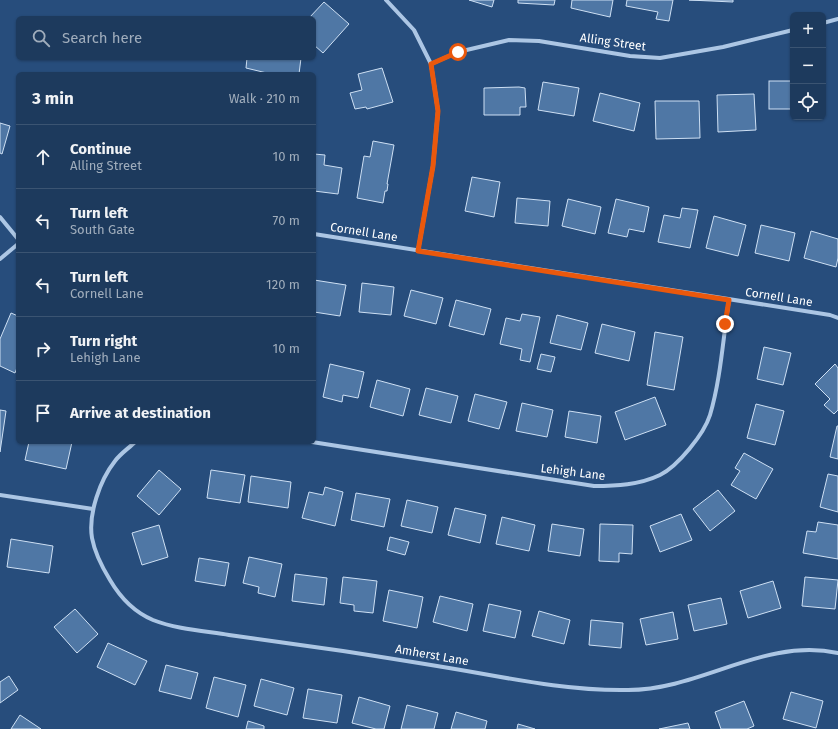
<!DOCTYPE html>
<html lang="en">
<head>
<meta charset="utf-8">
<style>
	:root { --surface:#1d3a5d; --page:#2a4566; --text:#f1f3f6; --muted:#a0adbc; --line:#3b5472 }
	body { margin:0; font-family:"Fira Sans",sans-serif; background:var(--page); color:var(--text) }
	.controls { position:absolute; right:12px; top:12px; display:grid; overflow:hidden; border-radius:6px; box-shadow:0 1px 3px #0004 }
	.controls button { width:36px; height:36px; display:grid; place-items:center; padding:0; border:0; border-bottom:1px solid var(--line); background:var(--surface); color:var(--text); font:20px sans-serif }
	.stop { position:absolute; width:12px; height:12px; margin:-9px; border:3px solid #ea580c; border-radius:50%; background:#fff }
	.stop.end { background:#ea580c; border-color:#fff; box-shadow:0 1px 4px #0008 }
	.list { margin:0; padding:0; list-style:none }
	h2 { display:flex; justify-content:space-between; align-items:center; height:52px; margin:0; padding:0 16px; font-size:17px }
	h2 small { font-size:13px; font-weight:400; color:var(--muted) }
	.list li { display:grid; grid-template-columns:26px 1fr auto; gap:12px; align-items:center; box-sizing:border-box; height:64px; padding:0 16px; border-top:1px solid var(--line) }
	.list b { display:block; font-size:15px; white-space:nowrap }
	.list p { margin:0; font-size:13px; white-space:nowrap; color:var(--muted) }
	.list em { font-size:13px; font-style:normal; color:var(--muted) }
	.icon { flex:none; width:22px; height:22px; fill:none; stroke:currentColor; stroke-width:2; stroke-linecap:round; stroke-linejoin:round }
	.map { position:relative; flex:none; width:838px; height:729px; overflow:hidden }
	.search { position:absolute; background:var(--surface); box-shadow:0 1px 3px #0004; left:16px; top:16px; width:300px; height:44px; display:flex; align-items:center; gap:10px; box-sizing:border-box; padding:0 14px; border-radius:6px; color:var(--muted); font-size:15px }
	.panel { position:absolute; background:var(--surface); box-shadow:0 1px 3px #0004; left:16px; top:72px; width:300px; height:372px; border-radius:6px }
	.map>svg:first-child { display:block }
</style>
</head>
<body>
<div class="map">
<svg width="838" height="729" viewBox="0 0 838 729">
	<rect width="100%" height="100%" fill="#274d7c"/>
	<g fill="#4f77a5" stroke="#cee0f4">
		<path d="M 469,0 L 494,0 L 492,7 Z"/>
		<path d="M 518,0 L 555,0 L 554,5 L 518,3 Z"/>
		<path d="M 572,0 L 613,0 L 610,17 L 571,8 Z"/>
		<path d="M 627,0 L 673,0 L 669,21 L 656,19 L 658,12 L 626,6 Z"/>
		<path d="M 689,0 L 733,0 L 733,2 Z"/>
		<path d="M 324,2 L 349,24 L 323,53 L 314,45 L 314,18 L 309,18 Z"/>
		<path d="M 247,58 L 301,58 L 299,74 L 271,74 L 246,68 Z"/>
		<path d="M 382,68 L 393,102 L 367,109 L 366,107 L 355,109 L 350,93 L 362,90 L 358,74 Z"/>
		<rect x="769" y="81" width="24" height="28"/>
		<path d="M 543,82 L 579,88 L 574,116 L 538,110 Z"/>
		<path d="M 519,87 L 525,88 L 526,107 L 520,107 L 520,115 L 484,115 L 484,88 Z"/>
		<path d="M 600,93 L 640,103 L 634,131 L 593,121 Z"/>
		<path d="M 754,94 L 756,130 L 718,132 L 717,95 Z"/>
		<path d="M 655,101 L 699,101 L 700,138 L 656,139 Z"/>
		<path d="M 0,123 L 10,126 L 2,154 L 0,153 Z"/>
		<path d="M 373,141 L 394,145 L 387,184 L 388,184 L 387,191 L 385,191 L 383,203 L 357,198 L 364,156 L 370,157 Z"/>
		<path d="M 314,154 L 325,155 L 324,165 L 342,168 L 338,194 L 314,191 Z"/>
		<path d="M 472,177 L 500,182 L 494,217 L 465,211 Z"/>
		<path d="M 517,198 L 550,201 L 548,226 L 515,223 Z"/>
		<path d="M 568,199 L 601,207 L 595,234 L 562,226 Z"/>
		<path d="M 616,199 L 649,207 L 644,232 L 629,229 L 627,237 L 608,233 Z"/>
		<path d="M 682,208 L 698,210 L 690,248 L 658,242 L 664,215 L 680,218 Z"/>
		<path d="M 714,216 L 746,225 L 738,256 L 706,248 Z"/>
		<path d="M 761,225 L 795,233 L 789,261 L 755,253 Z"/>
		<path d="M 811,231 L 838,239 L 838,258 L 836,267 L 804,258 Z"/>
		<path d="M 314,280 L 346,285 L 340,316 L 314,312 Z"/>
		<path d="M 362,283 L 394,287 L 391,315 L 359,312 Z"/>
		<path d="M 411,290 L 443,298 L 436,324 L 404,316 Z"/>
		<path d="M 456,300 L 491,309 L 484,335 L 449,326 Z"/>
		<path d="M 11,313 L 18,316 L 18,365 L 15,373 L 0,366 L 0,339 Z"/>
		<path d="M 522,314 L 540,317 L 530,362 L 520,360 L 522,349 L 500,344 L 506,318 L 520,321 Z"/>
		<path d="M 557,315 L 588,323 L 581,350 L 550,343 Z"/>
		<path d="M 602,324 L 635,332 L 629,361 L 595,353 Z"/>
		<path d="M 655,332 L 683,337 L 674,390 L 647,385 Z"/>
		<path d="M 764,347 L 791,353 L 783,385 L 757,379 Z"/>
		<path d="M 541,354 L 555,357 L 551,372 L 537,369 Z"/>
		<path d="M 330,364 L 364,372 L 358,398 L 343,395 L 342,402 L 323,397 Z"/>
		<path d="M 835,364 L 838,368 L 838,410 L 834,414 L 824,405 L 830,399 L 815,384 Z"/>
		<path d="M 377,380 L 410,389 L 403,416 L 370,407 Z"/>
		<path d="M 426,388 L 458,396 L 451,423 L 419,415 Z"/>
		<path d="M 475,394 L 507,402 L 499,429 L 468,421 Z"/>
		<path d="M 655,397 L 666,425 L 625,440 L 615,412 Z"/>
		<path d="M 522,403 L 553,410 L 547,437 L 516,431 Z"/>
		<path d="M 756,404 L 784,411 L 775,445 L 747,438 Z"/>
		<path d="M 0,410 L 6,411 L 0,452 Z"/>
		<path d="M 569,411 L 601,416 L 597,443 L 565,437 Z"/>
		<path d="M 837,426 L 838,426 L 838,459 L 830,457 Z"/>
		<path d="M 29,442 L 72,442 L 66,469 L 25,460 Z"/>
		<path d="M 744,453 L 773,469 L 756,499 L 731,485 L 740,471 L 735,468 Z"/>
		<path d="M 159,470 L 181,489 L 159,515 L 137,496 Z"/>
		<path d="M 211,470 L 245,475 L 240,503 L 207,498 Z"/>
		<path d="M 828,474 L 838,476 L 838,512 L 820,507 Z"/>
		<path d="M 251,476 L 291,482 L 288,508 L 248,502 Z"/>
		<path d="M 325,487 L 343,492 L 335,526 L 302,518 L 309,492 L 323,495 Z"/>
		<path d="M 718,490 L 735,511 L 710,531 L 693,509 Z"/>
		<path d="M 356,493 L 390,499 L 384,527 L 351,520 Z"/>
		<path d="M 407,500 L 438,507 L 432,533 L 401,526 Z"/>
		<path d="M 455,508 L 486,515 L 480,543 L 448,535 Z"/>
		<path d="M 681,514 L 692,540 L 660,552 L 650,526 Z"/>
		<path d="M 502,517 L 535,525 L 529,551 L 496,544 Z"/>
		<path d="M 818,522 L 838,525 L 838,559 L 803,553 L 807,531 L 816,532 Z"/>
		<path d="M 552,524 L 584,529 L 580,556 L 548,551 Z"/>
		<path d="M 600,524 L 633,525 L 632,554 L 619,553 L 619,562 L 599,561 Z"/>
		<path d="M 159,525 L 168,557 L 142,565 L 132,533 Z"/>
		<path d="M 390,537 L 409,542 L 405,555 L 387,550 Z"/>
		<path d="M 11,539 L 53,546 L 49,573 L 7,567 Z"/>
		<path d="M 249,557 L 282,564 L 275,597 L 258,593 L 259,587 L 243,583 Z"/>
		<path d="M 199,558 L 229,563 L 225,586 L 195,581 Z"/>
		<path d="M 295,574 L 327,578 L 324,605 L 292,601 Z"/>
		<path d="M 343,577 L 377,581 L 373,613 L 354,611 L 354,605 L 340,603 Z"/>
		<path d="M 805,577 L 838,580 L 835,609 L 802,606 Z"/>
		<path d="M 773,581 L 781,608 L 748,618 L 740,591 Z"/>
		<path d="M 389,590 L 423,597 L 417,628 L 383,621 Z"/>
		<path d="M 440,596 L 473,604 L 467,631 L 433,622 Z"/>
		<path d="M 721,598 L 727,624 L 694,631 L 688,605 Z"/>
		<path d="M 489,604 L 521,611 L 515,638 L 483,631 Z"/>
		<path d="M 75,609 L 98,634 L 77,653 L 54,627 Z"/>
		<path d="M 539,611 L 570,620 L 564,644 L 532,636 Z"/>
		<path d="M 673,612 L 678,639 L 646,645 L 640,619 Z"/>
		<path d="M 591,620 L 623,623 L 621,648 L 589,645 Z"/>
		<path d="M 108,643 L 147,661 L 135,685 L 97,667 Z"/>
		<path d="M 166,665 L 198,673 L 191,699 L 159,691 Z"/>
		<path d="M 9,676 L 18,690 L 0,703 L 0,682 Z"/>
		<path d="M 214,677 L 246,685 L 238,717 L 206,708 Z"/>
		<path d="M 261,679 L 294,688 L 287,715 L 254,706 Z"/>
		<path d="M 308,689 L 342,695 L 337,723 L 303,718 Z"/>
		<path d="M 791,692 L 823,701 L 816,728 L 783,719 Z"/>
		<path d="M 359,697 L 390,706 L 384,729 L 376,729 L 352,723 Z"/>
		<path d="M 744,701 L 754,726 L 747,729 L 721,729 L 715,712 Z"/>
		<path d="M 407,705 L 438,713 L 434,729 L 401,729 Z"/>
		<path d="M 456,712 L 487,721 L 485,729 L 451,729 Z"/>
		<path d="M 20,715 L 41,729 L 11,729 Z"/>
		<path d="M 248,721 L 264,726 L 264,729 L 246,729 Z"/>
		<path d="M 688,723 L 690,729 L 659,729 Z"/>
		<path d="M 518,724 L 535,729 L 517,729 Z"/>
	</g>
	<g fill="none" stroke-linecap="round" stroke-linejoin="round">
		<g stroke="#acc6e4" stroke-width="4">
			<path d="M 386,0 L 414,30 L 431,64 L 438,111 L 433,166 L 418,251"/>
			<path d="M 823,23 L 838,19"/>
			<path d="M 431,64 L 458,52 L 509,40 L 539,41 L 630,56 L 660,58 L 723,47 L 793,30"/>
			<path d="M 0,217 L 18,239"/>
			<path d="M 314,234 L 830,315 L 838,318"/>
			<path d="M 0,259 L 18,244"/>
			<path d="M 135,442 C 129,448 120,454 115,461 C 100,480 88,514 92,538 C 95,554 102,567 110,580 C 120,597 134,612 153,620 C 176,629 204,631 229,635 C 267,640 305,646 343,651 C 388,658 433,665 478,673 C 528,682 578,691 628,690 C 701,690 764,637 838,653"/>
			<path d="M 312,442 L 594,486 C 616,486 639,485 660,475 C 678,466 704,434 710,415 C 721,378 723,337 729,300"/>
			<path d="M 0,495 L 93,509"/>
		</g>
	</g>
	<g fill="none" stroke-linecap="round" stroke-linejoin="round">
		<path stroke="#ea580c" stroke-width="5" d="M 458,52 L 431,64 L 438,111 L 433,166 L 418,251 L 729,300 L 725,324"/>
	</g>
	<g text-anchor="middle" stroke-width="4" stroke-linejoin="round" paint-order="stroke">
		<g font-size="12" fill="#fff" stroke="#274d7c">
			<text transform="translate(613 42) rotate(8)" y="4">Alling Street</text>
			<text transform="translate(364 232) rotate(9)" y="4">Cornell Lane</text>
			<text transform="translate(779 297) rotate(9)" y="4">Cornell Lane</text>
			<text transform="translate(573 472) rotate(7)" y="4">Lehigh Lane</text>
			<text transform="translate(432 655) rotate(10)" y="4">Amherst Lane</text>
		</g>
	</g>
</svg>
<div class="controls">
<button>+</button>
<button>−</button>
<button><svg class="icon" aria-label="locate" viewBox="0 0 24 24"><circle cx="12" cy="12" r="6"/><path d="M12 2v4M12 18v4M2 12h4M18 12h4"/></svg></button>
</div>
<div class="stop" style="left:458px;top:52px"></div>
<div class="stop end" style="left:725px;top:324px"></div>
<div class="search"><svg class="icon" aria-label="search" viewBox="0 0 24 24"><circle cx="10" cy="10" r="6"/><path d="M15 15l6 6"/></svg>Search here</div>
<section class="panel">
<h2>3 min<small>Walk · 210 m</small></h2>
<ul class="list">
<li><svg class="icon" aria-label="ahead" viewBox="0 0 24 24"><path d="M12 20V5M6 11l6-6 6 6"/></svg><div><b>Continue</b><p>Alling Street</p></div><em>10 m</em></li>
<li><svg class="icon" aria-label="left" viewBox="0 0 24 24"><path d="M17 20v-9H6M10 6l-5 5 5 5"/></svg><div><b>Turn left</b><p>South Gate</p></div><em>70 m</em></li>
<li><svg class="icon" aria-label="left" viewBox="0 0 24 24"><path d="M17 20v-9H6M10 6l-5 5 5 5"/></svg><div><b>Turn left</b><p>Cornell Lane</p></div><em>120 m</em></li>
<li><svg class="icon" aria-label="right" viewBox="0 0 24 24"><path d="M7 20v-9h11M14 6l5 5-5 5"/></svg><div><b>Turn right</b><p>Lehigh Lane</p></div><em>10 m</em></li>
<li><svg class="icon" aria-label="arrive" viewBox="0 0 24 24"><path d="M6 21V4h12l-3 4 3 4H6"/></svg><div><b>Arrive at destination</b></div></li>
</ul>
</section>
</div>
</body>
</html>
